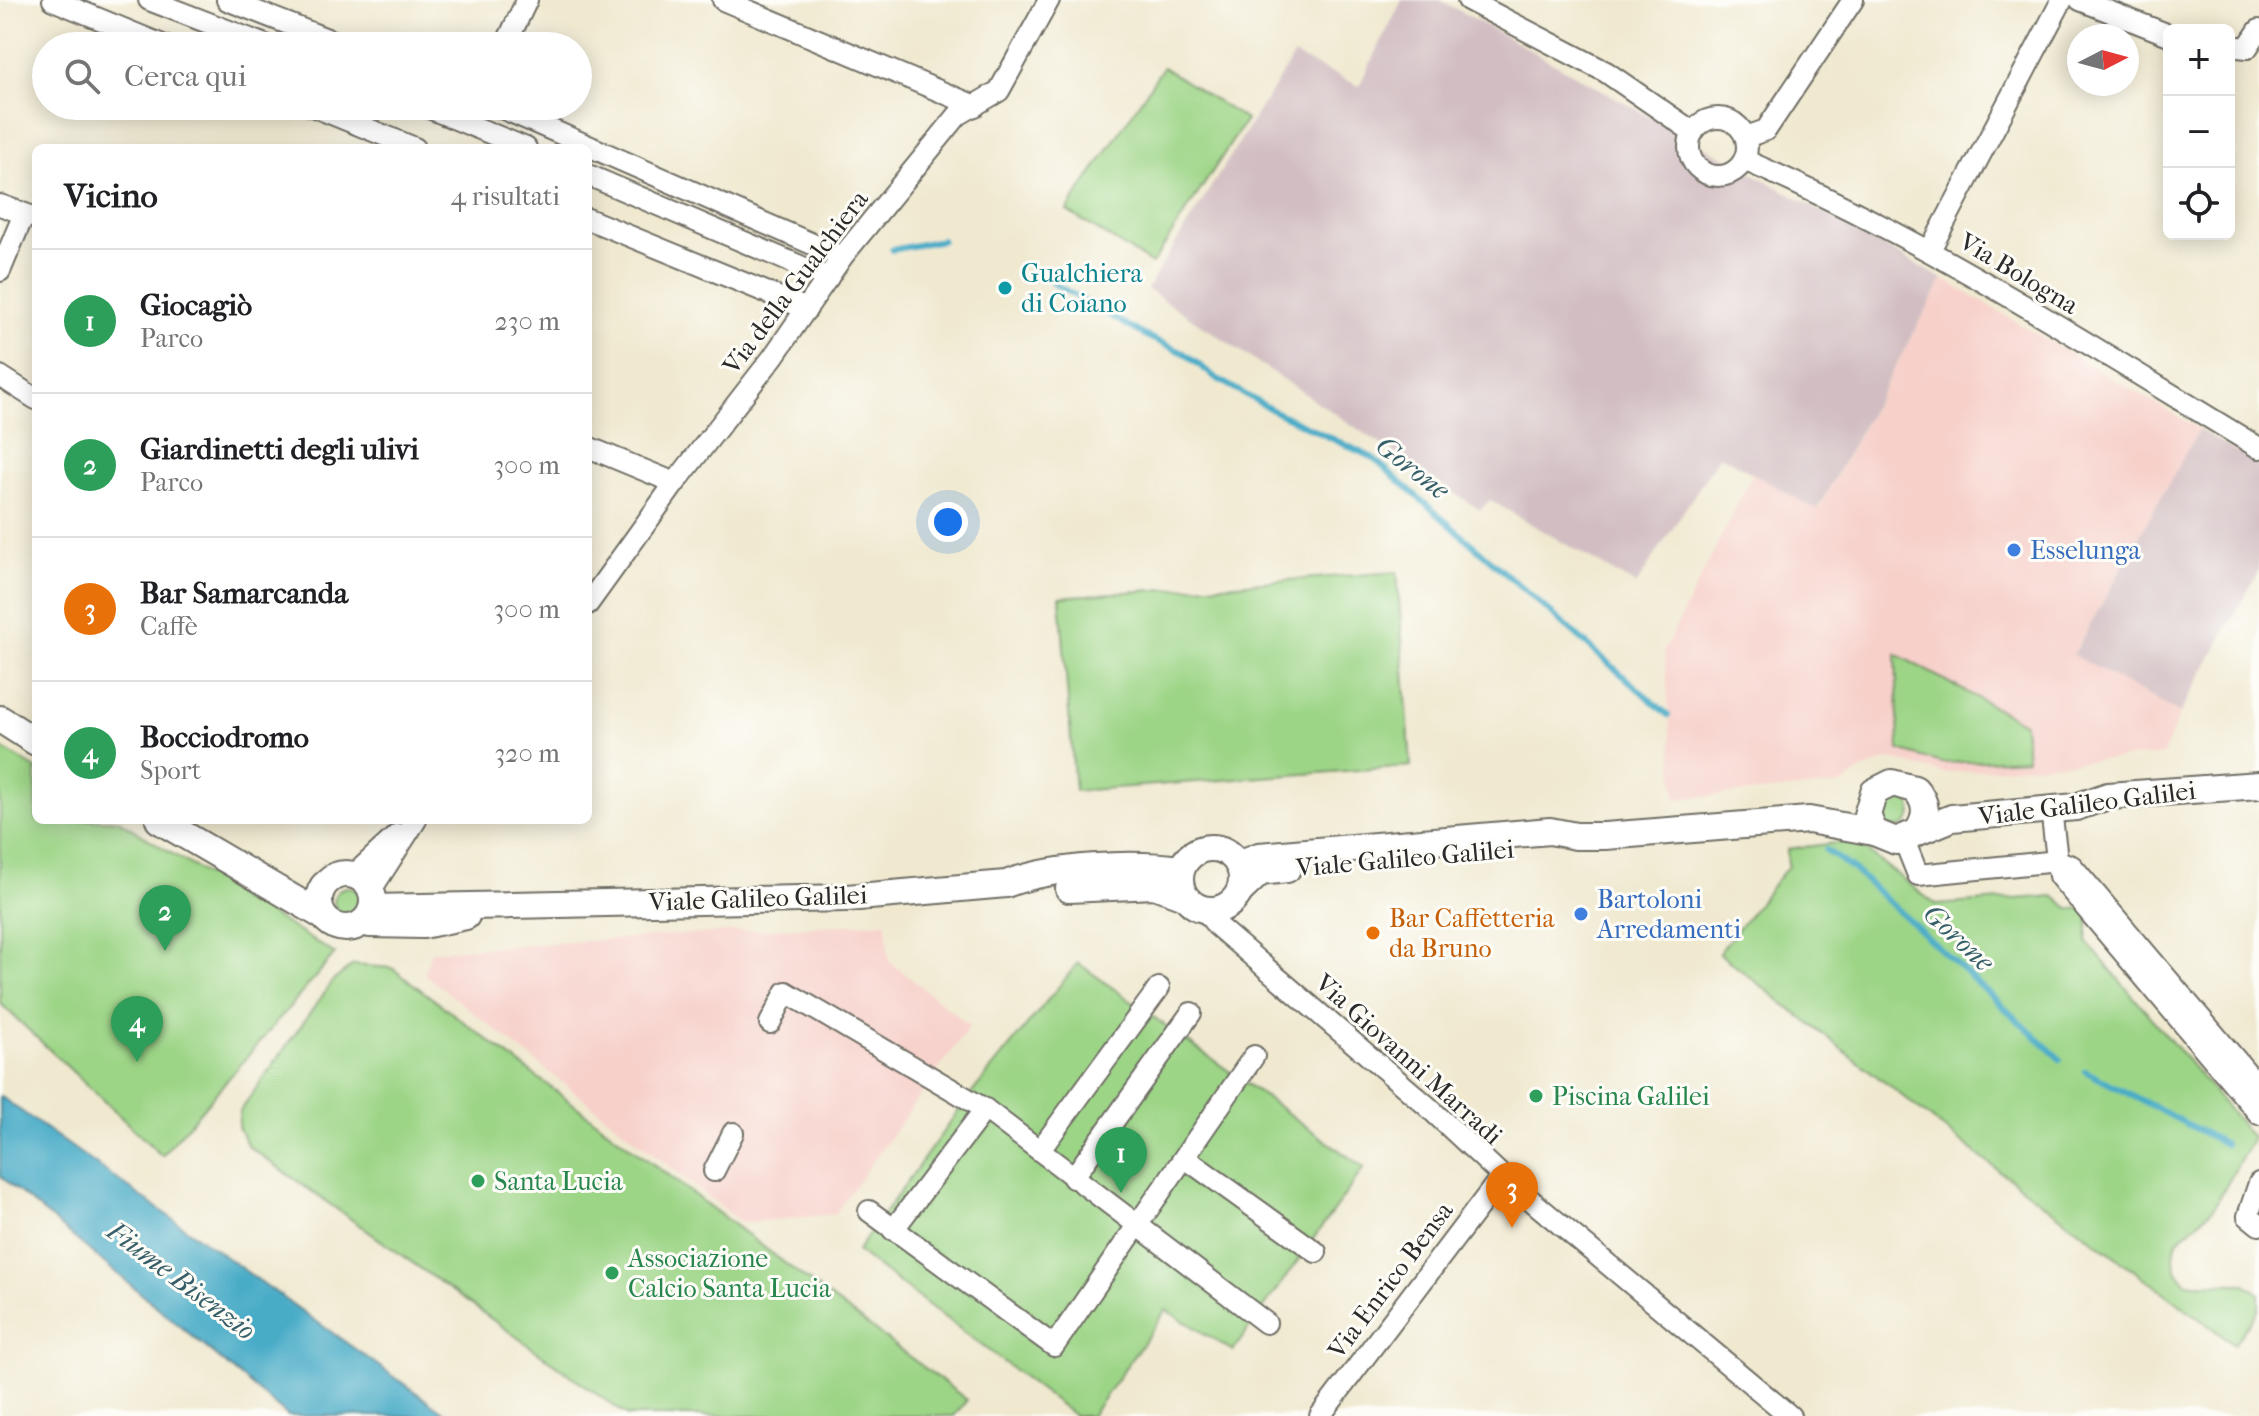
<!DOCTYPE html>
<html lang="it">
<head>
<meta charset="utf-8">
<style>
	:root { --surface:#fff; --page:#f2f2f2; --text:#202124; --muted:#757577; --line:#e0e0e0; --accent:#ea580c }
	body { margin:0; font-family:"IM FELL French Canon",serif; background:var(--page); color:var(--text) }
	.controls { position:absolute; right:24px; top:24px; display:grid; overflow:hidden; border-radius:12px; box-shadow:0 4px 20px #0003 }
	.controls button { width:72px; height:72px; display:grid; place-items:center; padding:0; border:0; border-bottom:2px solid var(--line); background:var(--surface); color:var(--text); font:40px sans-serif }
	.compass { position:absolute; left:2067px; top:24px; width:72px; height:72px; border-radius:50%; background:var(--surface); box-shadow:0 4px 20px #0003; rotate:84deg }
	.you { position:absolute; left:948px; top:522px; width:28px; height:28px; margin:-20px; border:6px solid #fff; border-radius:50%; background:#1a73e8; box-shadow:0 0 0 12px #1a73e833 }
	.badge { display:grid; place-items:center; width:52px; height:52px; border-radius:50%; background:var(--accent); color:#fff; font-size:26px; font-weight:700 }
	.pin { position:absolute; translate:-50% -66px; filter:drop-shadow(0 2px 4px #0008) }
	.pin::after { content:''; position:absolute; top:42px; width:28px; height:24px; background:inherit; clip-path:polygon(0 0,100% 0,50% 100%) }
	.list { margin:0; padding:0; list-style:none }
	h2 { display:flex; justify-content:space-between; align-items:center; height:104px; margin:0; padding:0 32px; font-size:34px }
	h2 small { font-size:26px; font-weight:400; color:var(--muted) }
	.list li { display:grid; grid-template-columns:52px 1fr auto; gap:24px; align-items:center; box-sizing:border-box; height:144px; padding:0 32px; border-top:2px solid var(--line) }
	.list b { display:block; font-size:30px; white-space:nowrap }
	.list p { margin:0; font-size:26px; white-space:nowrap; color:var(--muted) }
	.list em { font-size:26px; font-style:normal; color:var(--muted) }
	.icon { flex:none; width:44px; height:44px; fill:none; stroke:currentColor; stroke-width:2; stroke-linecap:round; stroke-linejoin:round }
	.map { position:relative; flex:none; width:2259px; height:1416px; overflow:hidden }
	.search { position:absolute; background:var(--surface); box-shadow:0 4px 20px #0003; left:32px; top:32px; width:560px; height:88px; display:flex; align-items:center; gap:20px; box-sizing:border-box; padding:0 28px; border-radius:44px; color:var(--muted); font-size:30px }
	.panel { position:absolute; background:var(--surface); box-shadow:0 4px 20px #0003; left:32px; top:144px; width:560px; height:680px; border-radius:12px }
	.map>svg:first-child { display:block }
</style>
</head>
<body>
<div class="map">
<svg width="2259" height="1416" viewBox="0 0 2259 1416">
	<rect width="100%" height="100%" fill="#fdfcf7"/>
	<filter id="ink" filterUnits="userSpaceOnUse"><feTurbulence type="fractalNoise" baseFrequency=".0125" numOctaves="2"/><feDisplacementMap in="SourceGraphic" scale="16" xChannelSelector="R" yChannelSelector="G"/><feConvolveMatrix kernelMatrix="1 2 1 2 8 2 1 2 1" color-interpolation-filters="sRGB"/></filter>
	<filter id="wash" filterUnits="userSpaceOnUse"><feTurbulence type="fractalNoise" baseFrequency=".006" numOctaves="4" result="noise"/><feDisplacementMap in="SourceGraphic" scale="32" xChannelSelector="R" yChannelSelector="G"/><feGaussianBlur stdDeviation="1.8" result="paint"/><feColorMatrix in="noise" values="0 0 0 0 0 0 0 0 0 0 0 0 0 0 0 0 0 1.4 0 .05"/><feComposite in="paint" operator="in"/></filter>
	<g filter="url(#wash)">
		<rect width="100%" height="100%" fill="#f0e9d0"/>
		<g fill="#f7d0ca">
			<path d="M 1943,279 L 2199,429 L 2073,654 L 2180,713 L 2163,755 L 1944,773 L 1890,759 L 1860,771 L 1841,785 L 1676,799 L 1664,651 L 1753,473 L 1818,510 Z"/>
			<path d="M 886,922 L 889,961 L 970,1026 L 835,1214 L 742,1223 L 424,974 L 431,951 Z"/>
		</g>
		<g fill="#d2bec2">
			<path d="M 1402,0 L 1440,0 L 1943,279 L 1817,510 L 1720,455 L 1636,585 L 1490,500 L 1480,510 L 1147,289 L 1294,55 L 1359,86 Z"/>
			<path d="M 2199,429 L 2259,466 L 2259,571 L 2180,713 L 2073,655 Z"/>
		</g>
		<g fill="#9dd587" stroke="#648059" stroke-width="2">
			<path d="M 1163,67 L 1246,120 L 1152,264 L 1067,211 Z"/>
			<path d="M 1397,572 L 1411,766 L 1075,791 L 1060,597 Z"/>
			<path d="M 1896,654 L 2024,723 L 2027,759 L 1942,763 L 1899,750 Z"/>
			<path d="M 0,747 L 36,769 L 36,820 L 118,820 L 335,954 L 162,1156 L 0,1003 Z"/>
			<circle cx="1895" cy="811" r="17"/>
			<path d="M 1854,841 L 1936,905 L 2054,896 L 2068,908 L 2083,909 L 2089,916 L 2087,942 L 2253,1138 L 2213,1209 L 2177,1241 L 2173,1256 L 2177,1272 L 2187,1283 L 2245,1284 L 2259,1293 L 2259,1309 L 2234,1344 L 1983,1159 L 1719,953 L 1788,866 L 1787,849 Z"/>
			<circle cx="348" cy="901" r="14"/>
			<path d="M 1078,963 L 1364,1168 L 1233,1351 L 1166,1310 L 1091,1416 L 1075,1416 L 857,1251 L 966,1100 Z"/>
			<path d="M 353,965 L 392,968 L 967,1400 L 954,1416 L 628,1416 L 248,1146 L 238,1127 L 240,1111 L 333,981 Z"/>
		</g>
		<path fill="#48acc7" stroke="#3a6c79" stroke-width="2" d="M 0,1096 L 449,1416 L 288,1416 L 0,1176 Z"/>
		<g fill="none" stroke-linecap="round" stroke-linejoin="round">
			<g stroke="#48acc7" stroke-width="6">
				<path d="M 892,250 L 942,240"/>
				<path d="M 1053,283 L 1146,336 L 1184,353 L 1216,378 L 1276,412 L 1373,458 L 1668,715"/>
				<path d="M 1826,850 L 1853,869 L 2060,1059"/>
				<path d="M 2085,1071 L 2225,1144"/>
			</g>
		</g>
	</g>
	<g filter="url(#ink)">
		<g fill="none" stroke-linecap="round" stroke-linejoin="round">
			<defs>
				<g id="minor">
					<path d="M 53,0 L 165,46"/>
					<path d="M 149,0 L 268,46"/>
					<path d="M 227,0 L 345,46"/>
					<path d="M 723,0 L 975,106"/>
					<path d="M 1468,0 L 1606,72 L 1693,132"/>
					<path d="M 2080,0 L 2169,35"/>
					<path d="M 505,46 L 527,0"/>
					<path d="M 2229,46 L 2247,48 L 2259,30"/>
					<path d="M 312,106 L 415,148"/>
					<path d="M 424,106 L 526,148"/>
					<path d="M 497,106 L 842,257"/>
					<circle cx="1718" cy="147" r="29"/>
					<path d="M 1746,137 L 1766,130 L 1853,0"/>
					<path d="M 1744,160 C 1925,238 2091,346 2259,448"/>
					<path d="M 588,175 L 828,278"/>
					<path d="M 0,205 L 36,218"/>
					<path d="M 588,219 L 807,309"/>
					<path d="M 1930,250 L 2062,0"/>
					<path d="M 0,271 L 24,214"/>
					<path d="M 0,376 L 36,399"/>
					<path d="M 588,447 L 675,483"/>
					<path d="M 588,604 L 675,483 L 773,357 L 842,257 L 958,115 L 999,91 L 1049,0"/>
					<path d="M 2051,809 L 2059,876 L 2259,1114"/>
					<path d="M 1904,840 L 1918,875 L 2058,861 L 2072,866 L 2259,1087"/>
					<path d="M 354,875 L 398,834"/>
					<path d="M 371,890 L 416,820"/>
					<path d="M 1205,910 L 1216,925 L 1426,1105 L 1502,1176 L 1790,1416"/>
					<path d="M 770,1023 L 786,992 L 985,1109 L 1266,1323"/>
					<path d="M 1040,1150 L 1159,988"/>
					<path d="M 1185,1158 L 1316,1252"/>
					<path d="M 714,1171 L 733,1133"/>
					<path d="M 1073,1178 L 1191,1013"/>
					<path d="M 2259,1183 L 2248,1216 L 2259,1225"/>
					<path d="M 869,1211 L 1054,1346 L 1254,1056"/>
					<path d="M 893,1230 L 985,1109"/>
					<path d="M 1320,1416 L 1502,1176"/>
				</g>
				<g id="major">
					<path d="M 0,719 L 36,742"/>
					<path d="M 159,820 L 323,916"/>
					<path d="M 1918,831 C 1928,816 1927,802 1915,789 L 1892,783 L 1874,792 L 1867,815 L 1874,832 L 1896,841 L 1952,818 L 2076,807 L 2108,796 L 2259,785"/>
					<circle cx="1211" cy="879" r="31"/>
					<path d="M 1238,864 L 1259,856 L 1550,831 L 1576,836 L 1605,836 L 1809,820 L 1874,832"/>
					<circle cx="346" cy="901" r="27"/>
					<path d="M 1069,889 L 1154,885 L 1184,896"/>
					<path d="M 1240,891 L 1260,872 L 1287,869"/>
					<path d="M 373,908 L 847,898 L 1006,884 C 1052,866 1132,862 1181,869"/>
					<path d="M 370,924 L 423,925 L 466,916"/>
				</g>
			</defs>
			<use href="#minor" stroke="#706e65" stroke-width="24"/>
			<use href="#major" stroke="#706e65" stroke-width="30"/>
			<use href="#minor" stroke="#fff" stroke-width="20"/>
			<use href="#major" stroke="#fff" stroke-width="26"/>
		</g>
	</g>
	<circle fill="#0f9aa8" stroke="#fdfcf7" stroke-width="3" cx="1005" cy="288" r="8"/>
	<g fill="#3f7fe0" stroke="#fdfcf7" stroke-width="3">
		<circle cx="2014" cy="550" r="8"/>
		<circle cx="1581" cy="914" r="8"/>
	</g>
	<circle fill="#e8710a" stroke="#fdfcf7" stroke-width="3" cx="1373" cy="933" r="8"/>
	<g fill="#2e9e5b" stroke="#fdfcf7" stroke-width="3">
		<circle cx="1536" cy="1096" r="8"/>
		<circle cx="478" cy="1181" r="8"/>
		<circle cx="612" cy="1273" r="8"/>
	</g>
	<g text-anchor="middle" stroke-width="6" stroke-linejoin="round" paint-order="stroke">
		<g font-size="26" fill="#0d838f" stroke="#fdfcf7" text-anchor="start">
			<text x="1021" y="282">Gualchiera<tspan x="1021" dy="30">di Coiano</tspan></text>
		</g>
		<g font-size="26" fill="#2b2b2b" stroke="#fdfcf7">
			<text transform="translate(2019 273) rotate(31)" y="9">Via Bologna</text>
			<text transform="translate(795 282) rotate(-53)" y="9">Via della Gualchiera</text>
			<text transform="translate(2087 803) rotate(-7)" y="9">Viale Galileo Galilei</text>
			<text transform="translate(1405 858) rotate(-5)" y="9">Viale Galileo Galilei</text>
			<text transform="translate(758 898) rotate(-2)" y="9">Viale Galileo Galilei</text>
			<text transform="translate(1409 1059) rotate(42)" y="9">Via Giovanni Marradi</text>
			<text transform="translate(1390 1280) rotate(-53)" y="9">Via Enrico Bensa</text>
		</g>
		<g font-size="26" fill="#366cbe" stroke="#fdfcf7" text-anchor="start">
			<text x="2030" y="559">Esselunga</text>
			<text x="1597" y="908">Bartoloni<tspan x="1597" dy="30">Arredamenti</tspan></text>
		</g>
		<g font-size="26" fill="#c56008" stroke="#fdfcf7" text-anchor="start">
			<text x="1389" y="927">Bar Caffetteria<tspan x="1389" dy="30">da Bruno</tspan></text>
		</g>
		<g font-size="26" fill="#27864d" stroke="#fdfcf7" text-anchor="start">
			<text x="1552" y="1105">Piscina Galilei</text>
			<text x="494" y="1190">Santa Lucia</text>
			<text x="628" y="1267">Associazione<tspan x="628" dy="30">Calcio Santa Lucia</tspan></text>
		</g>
		<g font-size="28" font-style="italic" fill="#375f69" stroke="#fdfcf7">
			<text transform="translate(1413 467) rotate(38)" y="10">Gorone</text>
			<text transform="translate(1959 937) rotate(43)" y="10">Gorone</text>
			<text transform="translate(182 1280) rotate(37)" y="10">Fiume Bisenzio</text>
		</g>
	</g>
</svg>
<div class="controls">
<button>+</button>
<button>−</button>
<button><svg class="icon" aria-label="locate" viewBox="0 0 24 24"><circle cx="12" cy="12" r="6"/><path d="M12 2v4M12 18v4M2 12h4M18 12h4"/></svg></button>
</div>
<svg class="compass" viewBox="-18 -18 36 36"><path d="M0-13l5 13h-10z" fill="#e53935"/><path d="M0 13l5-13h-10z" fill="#757577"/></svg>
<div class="you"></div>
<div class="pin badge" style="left:1121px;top:1193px;background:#2e9e5b">1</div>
<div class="pin badge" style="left:165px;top:951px;background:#2e9e5b">2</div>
<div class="pin badge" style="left:1512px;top:1228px;background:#e8710a">3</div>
<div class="pin badge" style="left:137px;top:1062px;background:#2e9e5b">4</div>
<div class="search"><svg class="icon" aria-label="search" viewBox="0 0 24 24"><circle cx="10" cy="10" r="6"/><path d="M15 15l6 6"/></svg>Cerca qui</div>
<section class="panel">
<h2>Vicino<small>4 risultati</small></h2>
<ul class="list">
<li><span class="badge" style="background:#2e9e5b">1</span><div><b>Giocagiò</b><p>Parco</p></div><em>230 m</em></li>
<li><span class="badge" style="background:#2e9e5b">2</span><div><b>Giardinetti degli ulivi</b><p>Parco</p></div><em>300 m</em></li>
<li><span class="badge" style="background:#e8710a">3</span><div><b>Bar Samarcanda</b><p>Caffè</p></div><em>300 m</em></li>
<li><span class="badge" style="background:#2e9e5b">4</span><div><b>Bocciodromo</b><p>Sport</p></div><em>320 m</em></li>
</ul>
</section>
</div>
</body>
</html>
